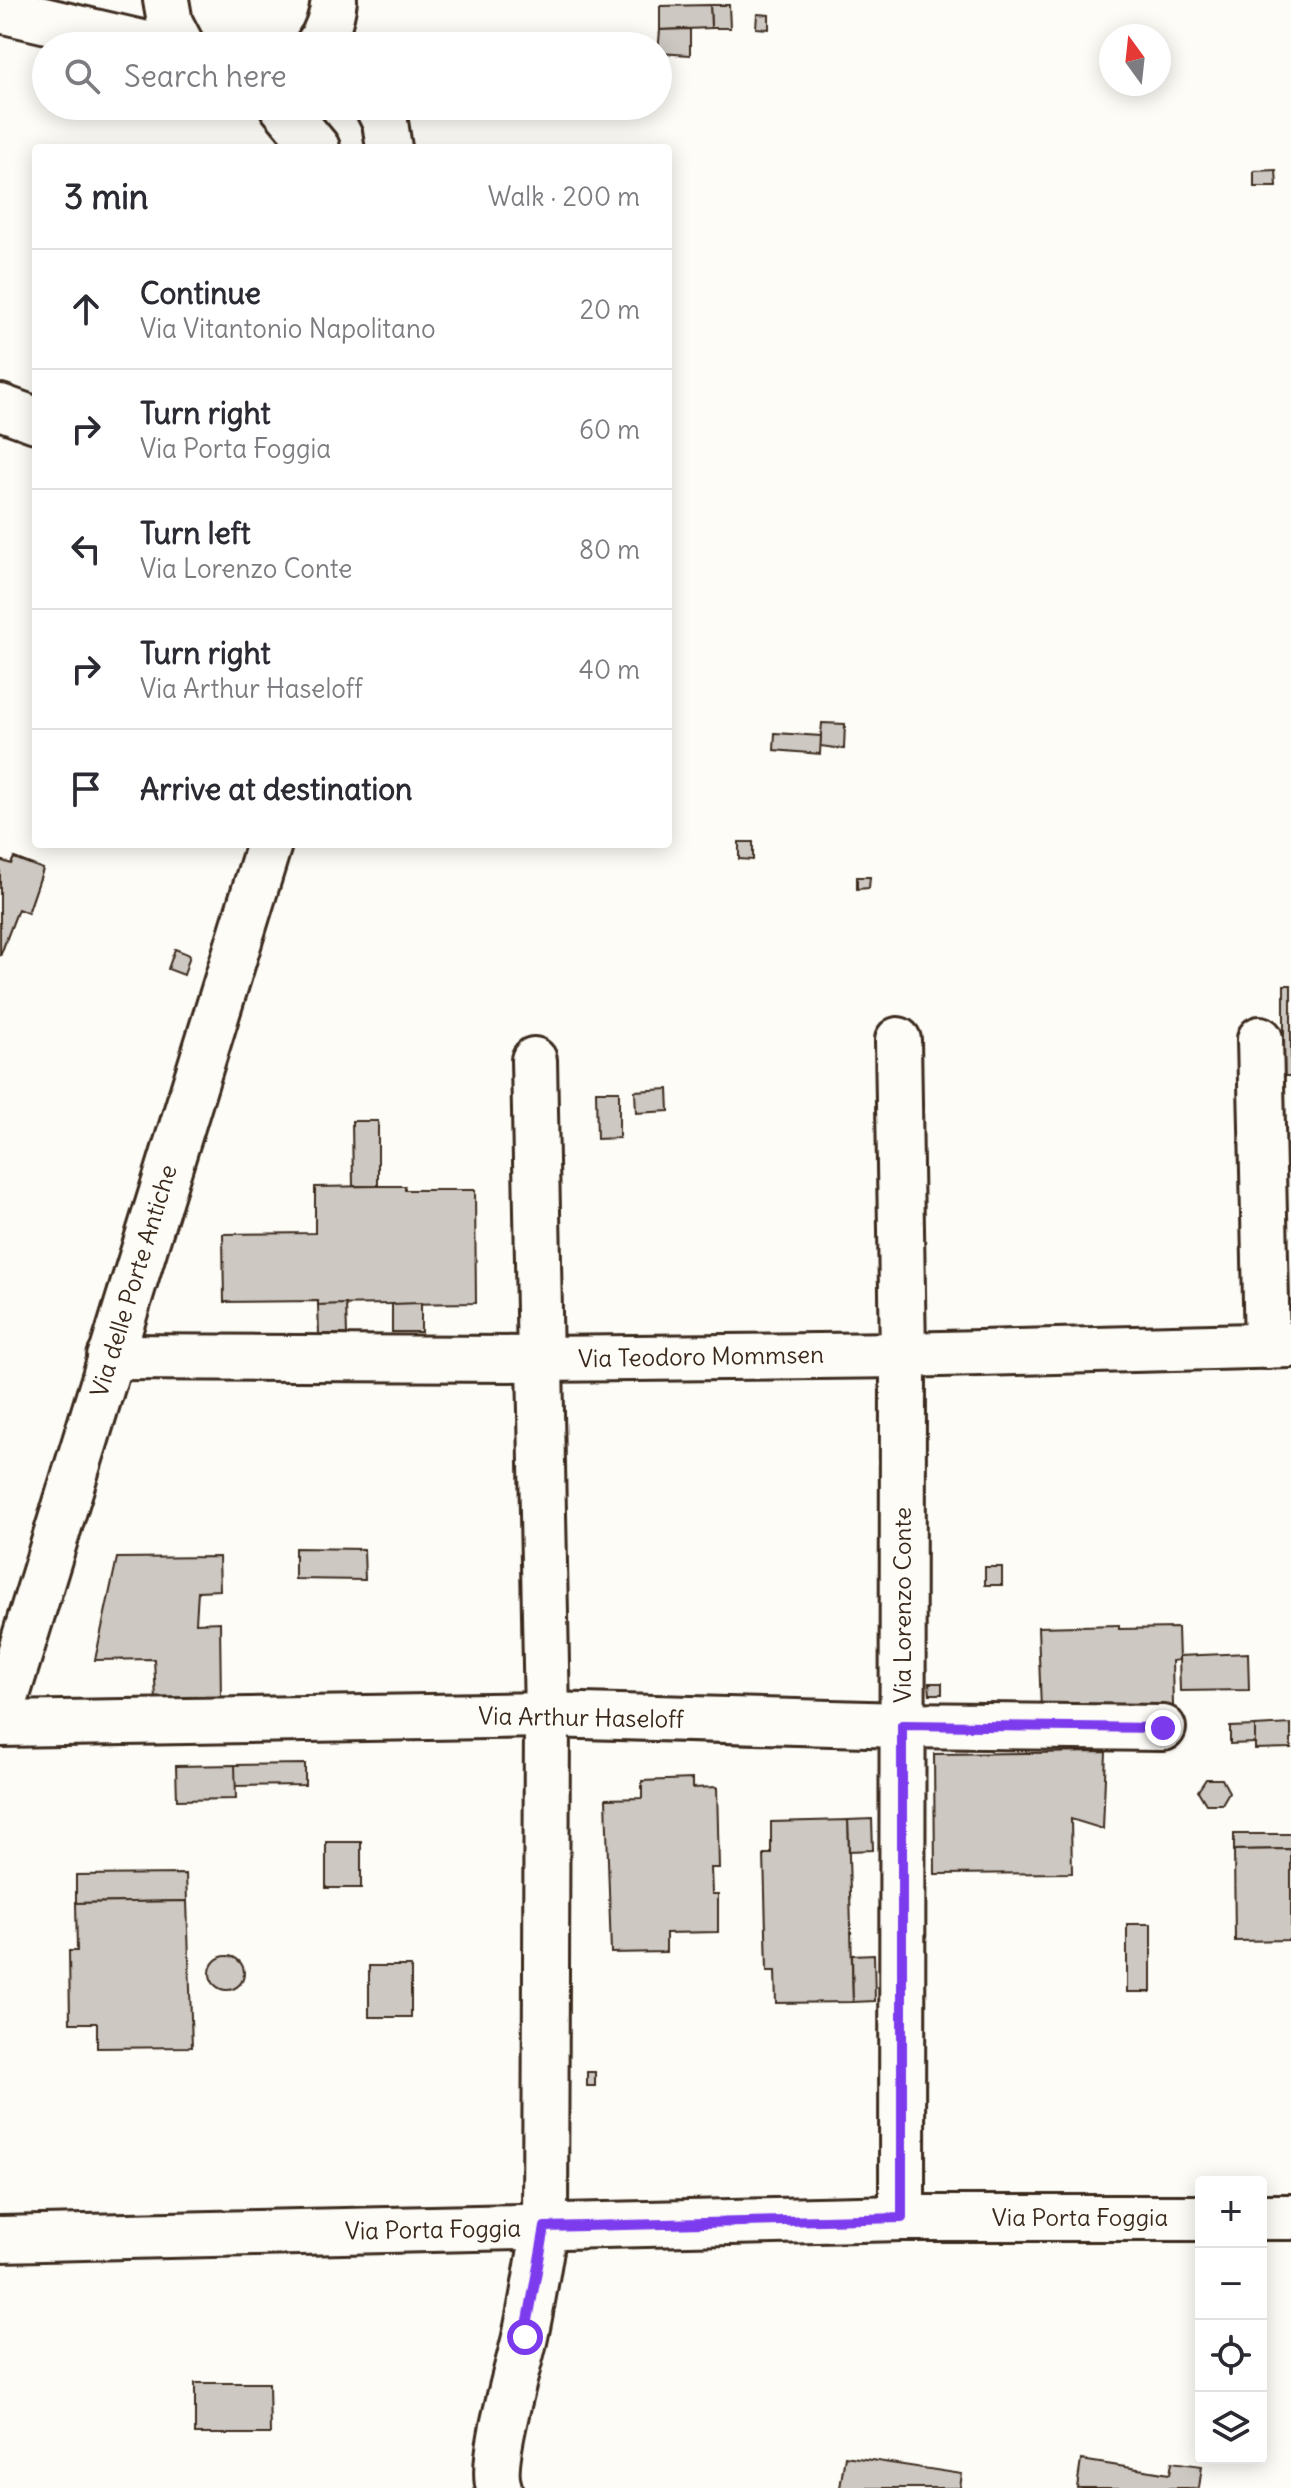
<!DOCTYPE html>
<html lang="en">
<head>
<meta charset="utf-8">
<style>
	:root { --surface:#fff; --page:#f7f7f7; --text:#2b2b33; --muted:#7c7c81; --line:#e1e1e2 }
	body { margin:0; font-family:Delius,sans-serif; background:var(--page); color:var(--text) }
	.controls { position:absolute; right:24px; bottom:24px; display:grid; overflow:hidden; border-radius:8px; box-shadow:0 4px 20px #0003 }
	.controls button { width:72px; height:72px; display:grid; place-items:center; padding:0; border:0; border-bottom:2px solid var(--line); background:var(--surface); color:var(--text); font:40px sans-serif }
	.compass { position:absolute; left:1099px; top:24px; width:72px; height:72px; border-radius:50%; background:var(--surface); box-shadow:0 4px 20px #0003; rotate:345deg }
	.stop { position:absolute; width:24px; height:24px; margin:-18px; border:6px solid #7c3aed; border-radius:50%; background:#fff }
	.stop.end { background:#7c3aed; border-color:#fff; box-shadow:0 2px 8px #0008 }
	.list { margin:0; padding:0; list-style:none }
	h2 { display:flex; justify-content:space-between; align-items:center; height:104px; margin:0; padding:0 32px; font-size:34px }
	h2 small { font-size:26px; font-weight:400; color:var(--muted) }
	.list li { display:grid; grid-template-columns:52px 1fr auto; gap:24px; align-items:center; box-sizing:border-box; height:120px; padding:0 32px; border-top:2px solid var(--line) }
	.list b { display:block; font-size:30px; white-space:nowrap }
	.list p { margin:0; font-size:26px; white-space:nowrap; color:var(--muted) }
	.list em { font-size:26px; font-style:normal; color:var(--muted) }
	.icon { flex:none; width:44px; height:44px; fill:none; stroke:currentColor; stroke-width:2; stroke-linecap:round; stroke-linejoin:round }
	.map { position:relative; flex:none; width:1291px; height:2488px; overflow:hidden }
	.search { position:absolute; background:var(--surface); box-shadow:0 4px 20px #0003; left:32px; top:32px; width:640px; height:88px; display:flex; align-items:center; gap:20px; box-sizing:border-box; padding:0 28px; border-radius:44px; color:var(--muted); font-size:30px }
	.panel { position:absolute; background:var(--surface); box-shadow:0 4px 20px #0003; left:32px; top:144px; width:640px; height:704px; border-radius:8px }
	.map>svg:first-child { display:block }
</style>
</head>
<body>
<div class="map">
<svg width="1291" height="2488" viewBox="0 0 1291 2488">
	<rect width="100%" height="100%" fill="#fdfcf7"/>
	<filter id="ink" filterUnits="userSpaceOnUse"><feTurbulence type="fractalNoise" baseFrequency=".0125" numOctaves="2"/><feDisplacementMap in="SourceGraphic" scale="16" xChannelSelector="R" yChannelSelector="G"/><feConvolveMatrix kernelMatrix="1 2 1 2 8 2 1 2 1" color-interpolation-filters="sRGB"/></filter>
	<g filter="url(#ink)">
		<g fill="#cdc8c2" stroke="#3b2a1e" stroke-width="2">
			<path d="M 710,5 L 729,5 L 730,28 L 711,28 Z"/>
			<path d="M 710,5 L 711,28 L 660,30 L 660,6 Z"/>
			<path d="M 757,14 L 769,15 L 769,29 L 756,28 Z"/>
			<path d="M 690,29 L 690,55 L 658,53 L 660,30 Z"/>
			<path d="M 1276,170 L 1277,187 L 1254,187 L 1254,171 Z"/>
			<path d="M 822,723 L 845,724 L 844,749 L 820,746 Z"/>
			<path d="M 775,733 L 821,736 L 820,754 L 774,750 Z"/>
			<path d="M 739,842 L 753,842 L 753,860 L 739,859 Z"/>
			<path d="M 14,858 L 43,869 L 28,913 L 18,909 L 0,956 L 0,860 L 11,864 Z"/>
			<path d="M 14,858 L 43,869 L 28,913 L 18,909 L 0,956 L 0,860 L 11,864 Z"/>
			<path d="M 857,877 L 870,877 L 869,888 L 857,889 Z"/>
			<path d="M 175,949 L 190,955 L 184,975 L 168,969 Z"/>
			<rect x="1284" y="985" width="7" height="91"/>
			<path d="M 668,1089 L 669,1111 L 636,1113 L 635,1091 Z"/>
			<path d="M 596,1091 L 619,1091 L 619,1138 L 597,1139 Z"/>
			<path d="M 352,1121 L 378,1121 L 378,1186 L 353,1186 Z"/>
			<path d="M 378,1186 L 405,1186 L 405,1190 L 475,1190 L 476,1303 L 318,1305 L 318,1301 L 224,1302 L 223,1234 L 315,1233 L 315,1187 Z"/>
			<path d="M 421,1303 L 421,1332 L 392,1332 L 392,1304 Z"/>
			<path d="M 346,1304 L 347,1334 L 319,1334 L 318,1305 Z"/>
			<path d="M 295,1548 L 364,1549 L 365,1580 L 295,1579 Z"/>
			<path d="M 219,1557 L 220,1590 L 198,1591 L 196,1623 L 220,1622 L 221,1699 L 156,1701 L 154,1659 L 95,1660 L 117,1558 Z"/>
			<rect x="985" y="1567" width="17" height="18"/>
			<path d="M 1119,1625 L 1119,1629 L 1178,1628 L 1179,1660 L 1172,1661 L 1173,1706 L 1041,1710 L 1038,1627 Z"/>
			<path d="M 1248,1653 L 1249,1690 L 1180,1691 L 1179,1656 Z"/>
			<path d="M 929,1683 L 942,1683 L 942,1694 L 930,1694 Z"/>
			<path d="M 1291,1724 L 1291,1748 L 1255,1749 L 1255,1726 Z"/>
			<path d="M 1255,1726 L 1255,1743 L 1230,1744 L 1230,1727 Z"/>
			<path d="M 1106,1752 L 1103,1829 L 1071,1819 L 1072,1873 L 935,1874 L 934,1754 Z"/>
			<path d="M 305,1764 L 305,1785 L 235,1786 L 235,1765 Z"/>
			<path d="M 235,1765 L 236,1799 L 177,1800 L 176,1766 Z"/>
			<path d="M 692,1779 L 692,1788 L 717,1787 L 719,1868 L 711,1868 L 712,1894 L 718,1894 L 718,1932 L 666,1933 L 666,1952 L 611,1953 L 606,1799 L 642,1798 L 642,1781 Z"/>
			<path d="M 1206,1779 L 1222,1779 L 1229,1792 L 1222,1804 L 1206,1804 L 1198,1791 Z"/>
			<path d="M 872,1819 L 873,1850 L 849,1851 L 848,1820 Z"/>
			<path d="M 848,1820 L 853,2002 L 776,2003 L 775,1971 L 767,1971 L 764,1854 L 771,1854 L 771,1822 Z"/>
			<path d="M 1234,1834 L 1291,1834 L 1291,1849 L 1234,1850 Z"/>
			<rect x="326" y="1842" width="35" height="46"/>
			<path d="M 1291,1849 L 1291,1940 L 1235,1941 L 1234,1850 Z"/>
			<path d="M 186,1874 L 187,1901 L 76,1903 L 76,1875 Z"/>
			<path d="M 187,1901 L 192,2047 L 97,2048 L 97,2023 L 70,2023 L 69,1951 L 77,1951 L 76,1903 Z"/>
			<rect x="1127" y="1924" width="24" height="68"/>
			<path d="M 874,1954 L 875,2001 L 853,2002 L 852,1955 Z"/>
			<circle cx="227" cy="1973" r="17"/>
			<rect x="369" y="1966" width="42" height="51"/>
			<rect x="587" y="2072" width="8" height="14"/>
			<path d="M 195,2383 L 269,2383 L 270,2434 L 195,2434 Z"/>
			<path d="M 845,2456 L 962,2474 L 960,2488 L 840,2488 Z"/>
			<path d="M 1081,2460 L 1170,2474 L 1172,2462 L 1202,2466 L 1199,2488 L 1077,2488 Z"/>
		</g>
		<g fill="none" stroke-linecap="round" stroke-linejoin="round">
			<defs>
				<g id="minor">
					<path d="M 0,407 L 36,420"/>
					<path d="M 1260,1039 L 1267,1346"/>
					<path d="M 898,1040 L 903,1355 L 902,2218"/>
					<path d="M 534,1060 L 547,1715 L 545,2227"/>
					<path d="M 110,1357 L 540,1359 L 903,1355 L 1291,1345"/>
					<path d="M 0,1724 L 547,1715 L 902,1725 L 1163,1728"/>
				</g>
				<path id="tertiary" d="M 499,2488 C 489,2461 518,2369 525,2337 C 533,2300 538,2264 545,2227"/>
				<g id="secondary">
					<path d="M 166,0 L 170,23 L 182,46"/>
					<path d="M 0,10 L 155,46"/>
					<path d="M 317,46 C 328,32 332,17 334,0"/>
					<path d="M 282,106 L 317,148"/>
					<path d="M 377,106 L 385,122 L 389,148"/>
					<path d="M 0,1718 L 269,844"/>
					<path d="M 1261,2217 L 1291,2217"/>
					<path d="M 0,2239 L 902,2218 L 1201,2218"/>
				</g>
			</defs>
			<use href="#minor" stroke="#3b2a1e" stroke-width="50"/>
			<use href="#tertiary" stroke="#3b2a1e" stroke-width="50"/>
			<use href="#secondary" stroke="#3b2a1e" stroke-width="50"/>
			<use href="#minor" stroke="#fdfcf7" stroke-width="44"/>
			<use href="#tertiary" stroke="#fdfcf7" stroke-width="44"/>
			<use href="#secondary" stroke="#fdfcf7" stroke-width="44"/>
		</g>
	</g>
	<g fill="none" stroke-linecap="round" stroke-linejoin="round" filter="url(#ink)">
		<path stroke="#7c3aed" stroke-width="10" d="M 525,2337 L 545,2227 L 902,2218 L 902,1725 L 1163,1728"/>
	</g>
	<g text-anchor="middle" stroke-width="7" stroke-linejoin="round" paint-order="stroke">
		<g font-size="24" fill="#3b2a1e" stroke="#fdfcf7">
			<text transform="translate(134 1281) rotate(-73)" y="8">Via delle Porte Antiche</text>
			<text transform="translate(701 1357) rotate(-1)" y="8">Via Teodoro Mommsen</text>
			<text transform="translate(903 1605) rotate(-90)" y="8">Via Lorenzo Conte</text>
			<text transform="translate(581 1718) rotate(1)" y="8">Via Arthur Haseloff</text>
			<text x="1080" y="2226">Via Porta Foggia</text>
			<text transform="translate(433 2230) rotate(-1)" y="8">Via Porta Foggia</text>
		</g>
	</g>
</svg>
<div class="controls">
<button>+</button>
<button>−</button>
<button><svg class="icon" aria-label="locate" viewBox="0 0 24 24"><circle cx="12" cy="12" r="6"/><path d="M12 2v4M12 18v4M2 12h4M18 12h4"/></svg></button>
<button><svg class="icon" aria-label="layers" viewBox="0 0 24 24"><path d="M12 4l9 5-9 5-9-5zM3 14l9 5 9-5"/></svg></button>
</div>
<svg class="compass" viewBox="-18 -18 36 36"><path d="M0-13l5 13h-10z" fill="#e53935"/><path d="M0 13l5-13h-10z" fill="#7c7c81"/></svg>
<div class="stop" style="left:525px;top:2337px"></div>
<div class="stop end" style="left:1163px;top:1728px"></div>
<div class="search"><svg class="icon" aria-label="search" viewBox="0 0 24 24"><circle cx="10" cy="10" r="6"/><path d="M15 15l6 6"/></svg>Search here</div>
<section class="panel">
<h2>3 min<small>Walk · 200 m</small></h2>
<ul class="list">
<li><svg class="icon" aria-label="ahead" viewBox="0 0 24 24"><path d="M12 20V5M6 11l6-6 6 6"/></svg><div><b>Continue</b><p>Via Vitantonio Napolitano</p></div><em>20 m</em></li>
<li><svg class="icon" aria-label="right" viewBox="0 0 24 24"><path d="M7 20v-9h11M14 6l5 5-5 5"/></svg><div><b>Turn right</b><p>Via Porta Foggia</p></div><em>60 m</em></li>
<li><svg class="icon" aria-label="left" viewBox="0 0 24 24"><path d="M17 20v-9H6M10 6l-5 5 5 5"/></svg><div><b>Turn left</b><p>Via Lorenzo Conte</p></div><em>80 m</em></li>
<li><svg class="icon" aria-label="right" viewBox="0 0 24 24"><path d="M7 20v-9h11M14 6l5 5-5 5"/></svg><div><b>Turn right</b><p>Via Arthur Haseloff</p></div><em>40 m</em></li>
<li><svg class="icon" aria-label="arrive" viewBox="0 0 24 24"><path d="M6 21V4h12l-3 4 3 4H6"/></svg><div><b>Arrive at destination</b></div></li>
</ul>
</section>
</div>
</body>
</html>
